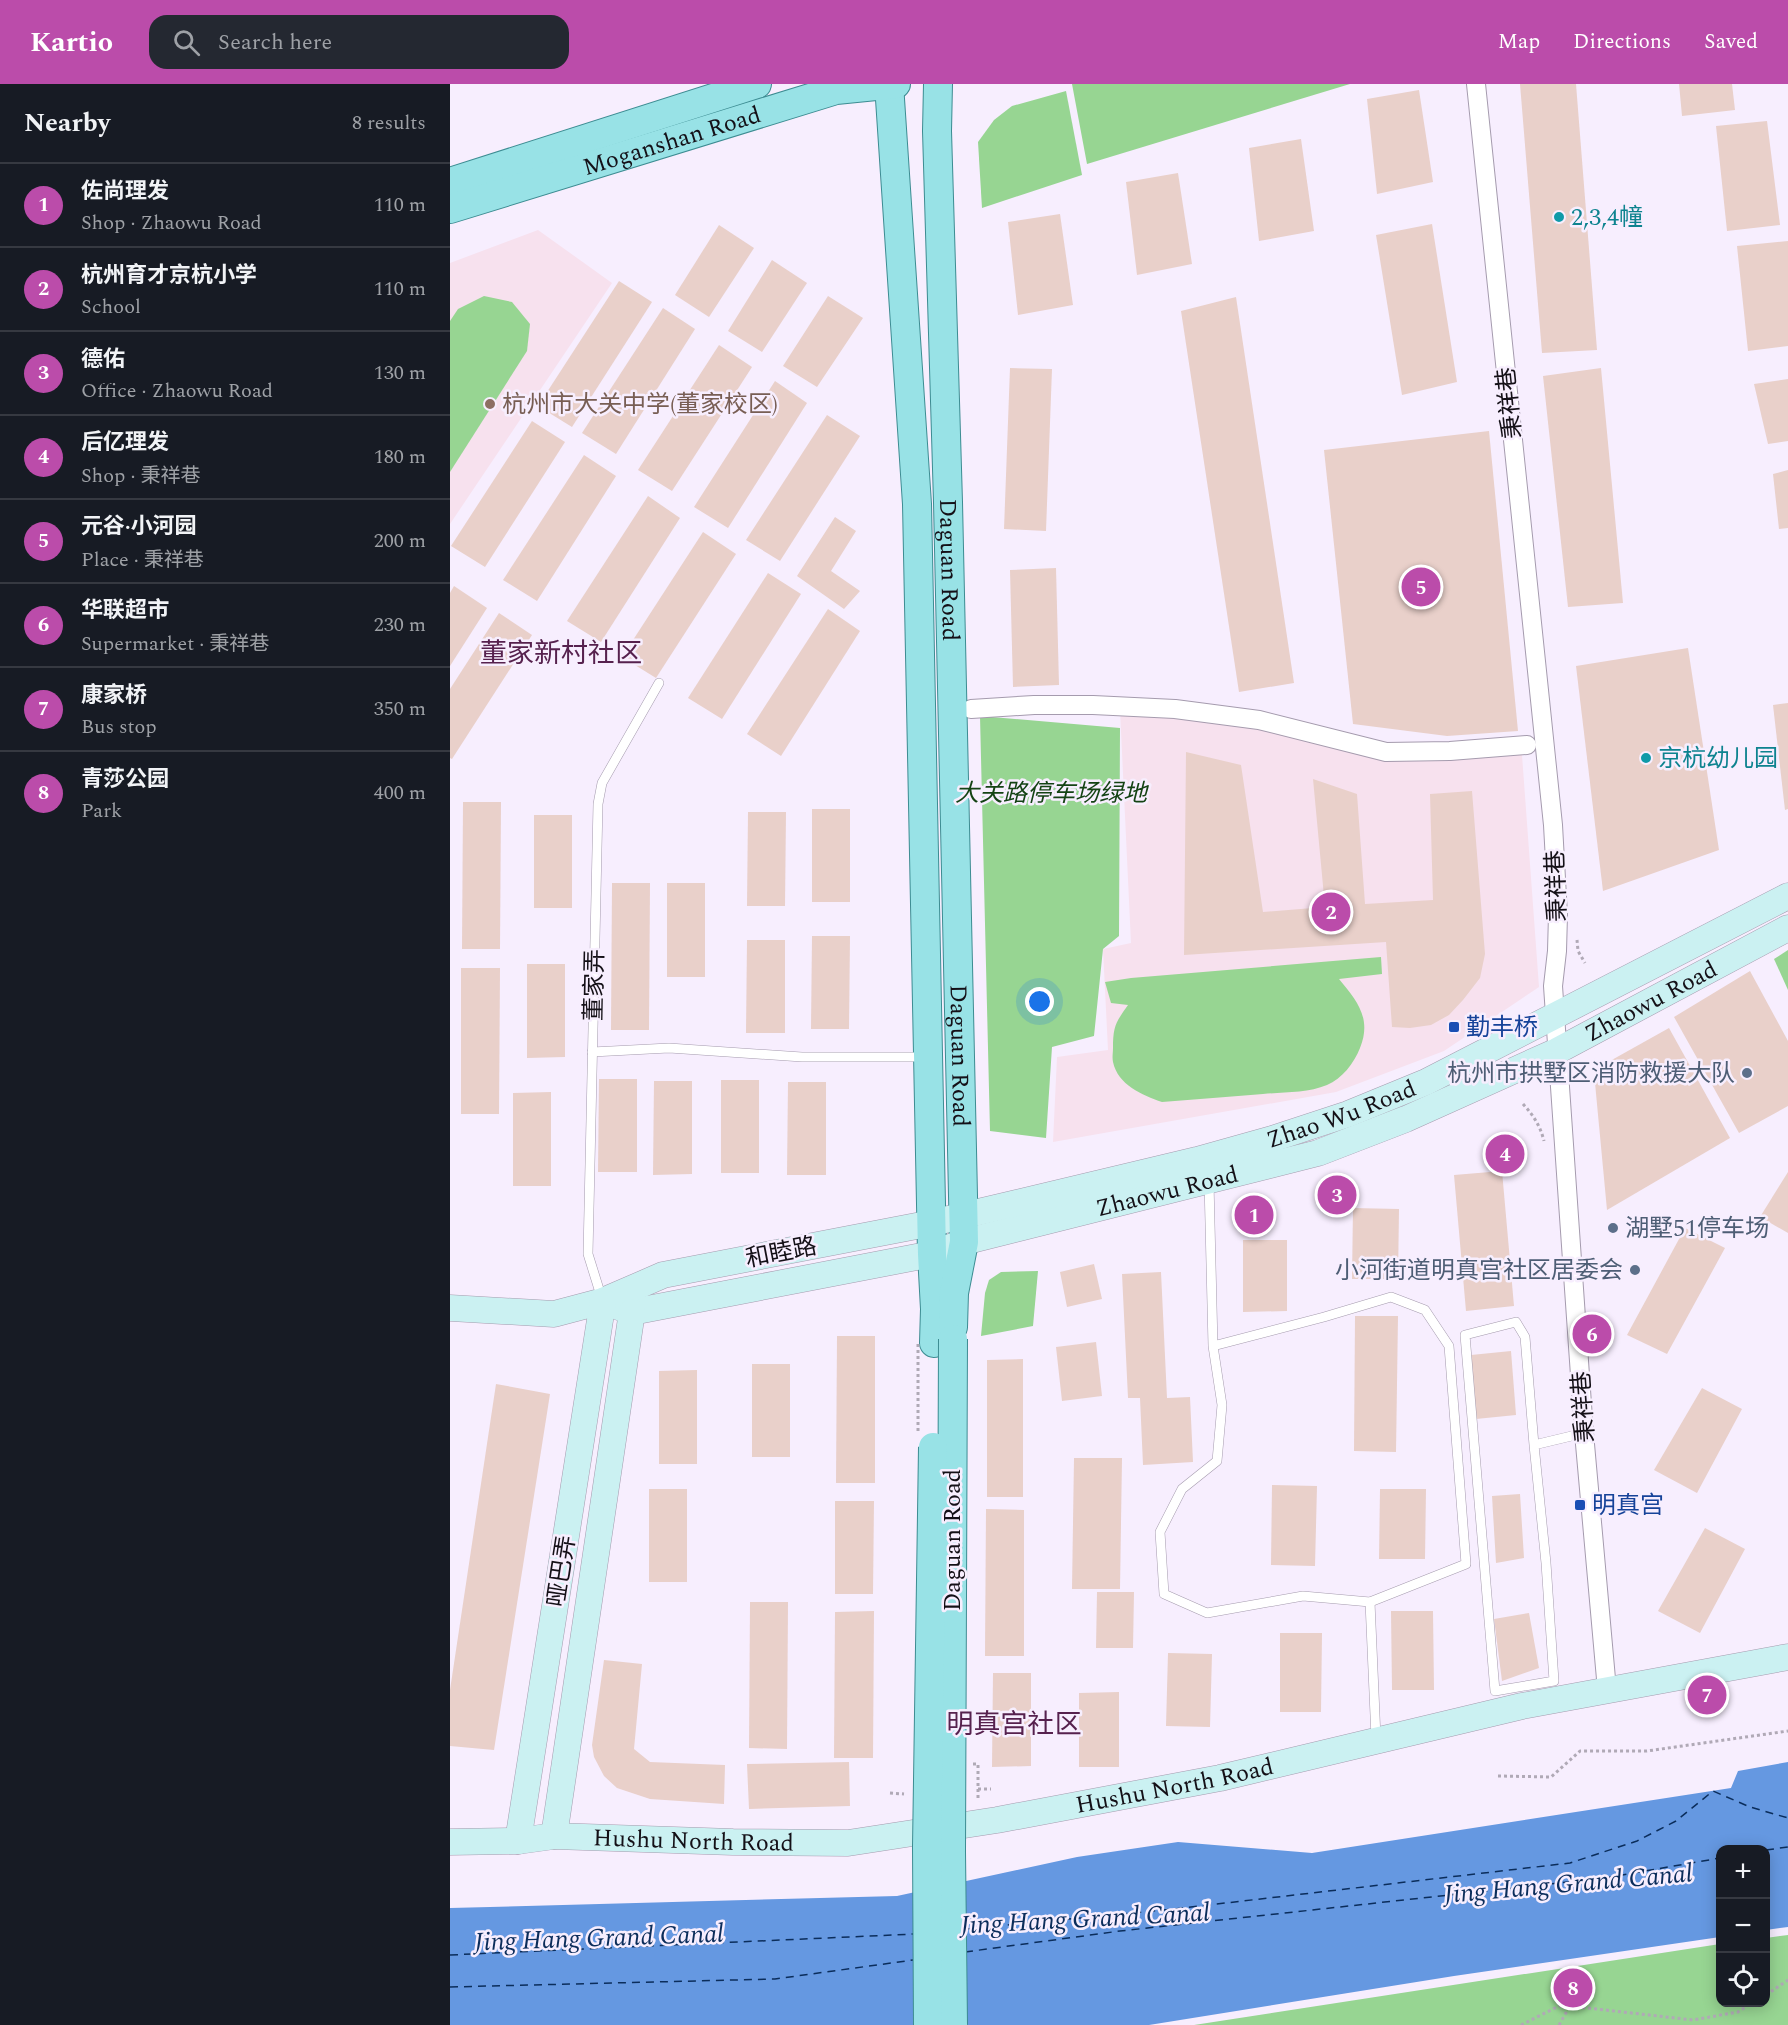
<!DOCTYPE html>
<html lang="en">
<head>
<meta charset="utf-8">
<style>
	:root { --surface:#171b24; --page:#242831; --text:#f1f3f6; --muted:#9ea1a6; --line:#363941; --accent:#bb4caa }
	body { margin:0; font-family:Spectral,"Noto Sans SC",serif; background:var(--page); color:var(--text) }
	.controls { position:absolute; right:18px; bottom:18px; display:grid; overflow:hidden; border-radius:12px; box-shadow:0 3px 15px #0003 }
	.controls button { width:54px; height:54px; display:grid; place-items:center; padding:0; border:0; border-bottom:2px solid var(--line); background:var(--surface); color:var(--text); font:30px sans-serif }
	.you { position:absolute; left:590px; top:918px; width:21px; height:21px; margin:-15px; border:4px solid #fff; border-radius:50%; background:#1a73e8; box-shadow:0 0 0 9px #1a73e833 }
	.badge { display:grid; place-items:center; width:39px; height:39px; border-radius:50%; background:var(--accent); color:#fff; font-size:20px; font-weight:700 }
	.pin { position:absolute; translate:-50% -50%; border:3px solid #fff; box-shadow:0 2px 6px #0006 }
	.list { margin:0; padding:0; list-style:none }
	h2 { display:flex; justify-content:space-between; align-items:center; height:78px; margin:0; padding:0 24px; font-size:26px }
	h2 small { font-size:20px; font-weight:400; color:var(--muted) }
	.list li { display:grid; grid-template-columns:39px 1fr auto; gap:18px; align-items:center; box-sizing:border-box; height:84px; padding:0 24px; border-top:2px solid var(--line) }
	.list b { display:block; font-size:22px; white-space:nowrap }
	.list p { margin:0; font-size:20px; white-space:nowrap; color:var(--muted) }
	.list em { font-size:20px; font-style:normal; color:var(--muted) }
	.icon { flex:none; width:33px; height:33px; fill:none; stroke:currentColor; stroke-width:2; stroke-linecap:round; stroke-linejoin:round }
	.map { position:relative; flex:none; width:1338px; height:1941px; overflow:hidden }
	header { display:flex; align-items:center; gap:36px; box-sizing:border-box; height:84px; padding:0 30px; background:var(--accent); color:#fff }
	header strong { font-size:28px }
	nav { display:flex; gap:33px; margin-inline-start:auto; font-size:21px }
	.search { width:420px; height:54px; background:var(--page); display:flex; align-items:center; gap:15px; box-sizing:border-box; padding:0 21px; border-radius:18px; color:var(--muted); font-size:22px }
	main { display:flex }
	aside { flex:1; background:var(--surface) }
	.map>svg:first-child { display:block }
</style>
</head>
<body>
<header>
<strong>Kartio</strong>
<div class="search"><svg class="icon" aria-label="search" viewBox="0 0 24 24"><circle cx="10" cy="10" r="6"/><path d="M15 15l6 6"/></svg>Search here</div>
<nav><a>Map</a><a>Directions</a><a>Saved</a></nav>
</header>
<main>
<aside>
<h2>Nearby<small>8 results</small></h2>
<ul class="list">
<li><span class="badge">1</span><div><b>佐尚理发</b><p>Shop · Zhaowu Road</p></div><em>110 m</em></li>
<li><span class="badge">2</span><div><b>杭州育才京杭小学</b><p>School</p></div><em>110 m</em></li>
<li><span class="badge">3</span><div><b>德佑</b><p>Office · Zhaowu Road</p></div><em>130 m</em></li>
<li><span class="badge">4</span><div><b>后亿理发</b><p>Shop · 秉祥巷</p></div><em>180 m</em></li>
<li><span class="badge">5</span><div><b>元谷·小河园</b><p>Place · 秉祥巷</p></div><em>200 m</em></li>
<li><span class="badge">6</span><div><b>华联超市</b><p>Supermarket · 秉祥巷</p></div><em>230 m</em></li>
<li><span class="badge">7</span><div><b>康家桥</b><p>Bus stop</p></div><em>350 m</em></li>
<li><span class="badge">8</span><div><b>青莎公园</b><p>Park</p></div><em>400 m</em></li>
</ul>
</aside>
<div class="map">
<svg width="1338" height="1941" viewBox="0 0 1338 1941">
	<rect width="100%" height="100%" fill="#f7eefe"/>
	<g fill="#f7e1ee">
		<path d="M 88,146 L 162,199 L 0,440 L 0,179 Z"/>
		<path d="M 670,626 L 1000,667 L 1072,671 L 1089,903 L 994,967 L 886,1008 L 603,1058 L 607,973 L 658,966 L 653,865 L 681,859 Z"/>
	</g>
	<g fill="#97d592">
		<path d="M 622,0 L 900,0 L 637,80 Z"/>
		<path d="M 616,7 L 632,91 L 532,124 L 528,58 L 544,36 L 562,22 Z"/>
		<path d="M 34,212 L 62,218 L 80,240 L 77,267 L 0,388 L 0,237 L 8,225 Z"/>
		<path d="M 530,632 L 670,644 L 669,852 L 653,865 L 644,952 L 602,963 L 596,1054 L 540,1047 Z"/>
		<path d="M 1338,866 L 1338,906 L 1324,875 Z"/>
		<path d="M 931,873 L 932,890 L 889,895 C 907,917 922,934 910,964 C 904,979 892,995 877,1001 C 858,1009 834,1008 813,1010 C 780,1013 746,1015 712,1018 C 692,1011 668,1001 663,978 C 662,973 663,969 663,964 C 663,942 666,938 678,921 L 661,919 L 655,898 L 681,894 Z"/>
		<path d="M 588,1187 L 583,1242 L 531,1252 L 535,1209 L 539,1196 L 551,1188 Z"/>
		<path d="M 1338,1851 L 1338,1941 L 744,1941 L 1270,1860 L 1270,1918 L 1316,1918 L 1316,1854 Z"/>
	</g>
	<path fill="#6598e1" d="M 1338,1678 L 1338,1843 L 1316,1846 L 1316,1766 L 1270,1766 L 1270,1853 L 1004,1892 L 699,1941 L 0,1941 L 0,1824 L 447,1812 L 627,1773 L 728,1758 L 862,1769 L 1281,1704 L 1288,1687 Z"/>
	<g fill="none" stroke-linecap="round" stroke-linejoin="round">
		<g stroke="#0b2d5b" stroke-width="1.5" stroke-dasharray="8 6" stroke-linecap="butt">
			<path d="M 1316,1766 L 1338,1763"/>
			<path d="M 516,1845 L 724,1825 L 1120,1779 L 1187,1757 L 1226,1737 L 1263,1707 L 1300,1723 L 1338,1734"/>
			<path d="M 515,1868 L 670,1847 L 1155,1794 L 1270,1774"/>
			<path d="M 0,1871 L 464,1850"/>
			<path d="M 0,1903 L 325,1895 L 463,1876"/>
		</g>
	</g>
	<g fill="#e9d0ca">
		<path d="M 1070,0 L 1126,0 L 1147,266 L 1092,269 Z"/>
		<path d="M 1229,0 L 1282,0 L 1285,26 L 1232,32 Z"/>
		<path d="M 969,6 L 983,98 L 927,110 L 917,15 Z"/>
		<path d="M 1317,37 L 1330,141 L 1277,147 L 1266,42 Z"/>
		<path d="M 851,55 L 864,147 L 809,157 L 799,64 Z"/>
		<path d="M 728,89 L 742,180 L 687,191 L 676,98 Z"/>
		<path d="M 610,130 L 623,221 L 568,231 L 558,138 Z"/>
		<path d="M 982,140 L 1007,298 L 952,311 L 926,151 Z"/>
		<path d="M 269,141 L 304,164 L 259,233 L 225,211 Z"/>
		<path d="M 1338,157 L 1338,262 L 1298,267 L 1287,162 Z"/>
		<path d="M 322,176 L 357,199 L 312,268 L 278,247 Z"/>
		<path d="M 169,197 L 202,218 L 122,343 L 88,322 Z"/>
		<path d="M 378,212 L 413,234 L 367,303 L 333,282 Z"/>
		<path d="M 786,213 L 844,599 L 789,608 L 731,227 Z"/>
		<path d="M 213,224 L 245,245 L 166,370 L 132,349 Z"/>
		<path d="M 269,261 L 302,283 L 222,407 L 188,386 Z"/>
		<path d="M 560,284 L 602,285 L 596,447 L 554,445 Z"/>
		<path d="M 1151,284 L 1173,519 L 1118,523 L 1093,292 Z"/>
		<path d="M 1338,295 L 1338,357 L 1318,360 L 1304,300 Z"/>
		<path d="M 325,297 L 357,319 L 278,444 L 244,423 Z"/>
		<path d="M 377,331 L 410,352 L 330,477 L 296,456 Z"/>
		<path d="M 82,337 L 115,358 L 35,483 L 1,462 Z"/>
		<path d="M 1039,347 L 1068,647 L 997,652 L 903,640 L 874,366 Z"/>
		<path d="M 134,371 L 166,392 L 87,517 L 53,496 Z"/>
		<path d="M 1338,386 L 1338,444 L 1329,445 L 1323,390 Z"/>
		<path d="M 198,412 L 230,434 L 151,558 L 117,537 Z"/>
		<path d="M 385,433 L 406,447 L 381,487 L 410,507 L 394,525 L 347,492 Z"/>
		<path d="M 253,448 L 286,470 L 206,594 L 172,573 Z"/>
		<path d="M 606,484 L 609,601 L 563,603 L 560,486 Z"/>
		<path d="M 318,489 L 351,510 L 272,635 L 238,614 Z"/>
		<path d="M 4,502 L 37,524 L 0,582 L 0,509 Z"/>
		<path d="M 378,525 L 410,547 L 331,672 L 297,650 Z"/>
		<path d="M 49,529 L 82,551 L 2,675 L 0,674 L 0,605 Z"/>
		<path d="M 1238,564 L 1269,766 L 1153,807 L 1126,582 Z"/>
		<path d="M 1338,619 L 1338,725 L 1335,726 L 1323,621 Z"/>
		<path d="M 736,668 L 791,681 L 813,828 L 875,823 L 863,695 L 907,710 L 915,820 L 983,816 L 980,710 L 1022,707 L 1035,870 L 1030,894 L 1013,916 L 999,931 L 981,941 L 960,944 L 942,943 L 936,858 L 734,871 Z"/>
		<path d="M 13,718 L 51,718 L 50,865 L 12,865 Z"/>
		<rect x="362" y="725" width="38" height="93"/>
		<path d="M 298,728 L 336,728 L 335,822 L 297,822 Z"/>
		<rect x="84" y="731" width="38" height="93"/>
		<path d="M 162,799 L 200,799 L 199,946 L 161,946 Z"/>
		<rect x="217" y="799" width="38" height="94"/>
		<path d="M 362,852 L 400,852 L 399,945 L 361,945 Z"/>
		<path d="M 297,856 L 335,856 L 335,949 L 296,949 Z"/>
		<path d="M 77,880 L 115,880 L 115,973 L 77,974 Z"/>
		<path d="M 11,884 L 50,884 L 49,1030 L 11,1030 Z"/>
		<path d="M 1300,887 L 1338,957 L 1338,1022 L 1289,1049 L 1224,933 Z"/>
		<path d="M 1219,944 L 1280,1054 L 1157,1126 L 1145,999 L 1151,982 Z"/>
		<path d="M 149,995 L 187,995 L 187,1088 L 148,1088 Z"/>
		<rect x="271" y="996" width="38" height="93"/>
		<path d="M 204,997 L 242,997 L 242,1090 L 203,1091 Z"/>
		<path d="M 338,998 L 376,998 L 376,1091 L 337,1091 Z"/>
		<path d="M 101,1008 L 101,1102 L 63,1102 L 63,1009 Z"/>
		<path d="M 1052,1087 L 1064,1222 L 1016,1227 L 1004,1091 Z"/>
		<path d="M 1338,1088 L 1338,1149 L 1310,1133 Z"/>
		<path d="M 903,1124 L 949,1125 L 948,1195 L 902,1195 Z"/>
		<path d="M 1235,1144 L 1275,1164 L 1217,1270 L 1177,1251 Z"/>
		<path d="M 793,1156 L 837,1156 L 837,1227 L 793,1228 Z"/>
		<path d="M 644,1180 L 652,1215 L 617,1223 L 610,1188 Z"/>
		<path d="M 711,1188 L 717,1314 L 740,1313 L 743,1378 L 693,1381 L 690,1314 L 678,1314 L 672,1190 Z"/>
		<path d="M 905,1232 L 948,1232 L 946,1368 L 904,1367 Z"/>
		<path d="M 387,1252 L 425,1252 L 425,1399 L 386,1399 Z"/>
		<path d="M 646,1258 L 652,1312 L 612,1317 L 606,1263 Z"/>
		<path d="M 1061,1267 L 1066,1331 L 1026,1335 L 1021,1271 Z"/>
		<path d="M 573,1275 L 573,1413 L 537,1413 L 537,1276 Z"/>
		<rect x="302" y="1280" width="38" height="93"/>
		<path d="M 247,1286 L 247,1380 L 209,1380 L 209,1287 Z"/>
		<path d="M 46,1300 L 100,1310 L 44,1666 L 0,1662 L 0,1606 Z"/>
		<path d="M 1252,1304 L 1292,1325 L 1247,1409 L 1204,1386 Z"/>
		<path d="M 624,1374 L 672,1374 L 670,1505 L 622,1505 Z"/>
		<path d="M 822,1401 L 867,1402 L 865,1482 L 821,1481 Z"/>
		<rect x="199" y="1405" width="38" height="93"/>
		<path d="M 930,1405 L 976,1405 L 975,1475 L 929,1475 Z"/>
		<path d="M 1070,1410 L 1074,1474 L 1046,1479 L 1042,1412 Z"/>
		<path d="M 385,1417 L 424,1417 L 423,1510 L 385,1510 Z"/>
		<path d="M 536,1425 L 574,1426 L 574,1572 L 535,1572 Z"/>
		<path d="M 1255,1444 L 1295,1465 L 1250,1549 L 1208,1527 Z"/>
		<path d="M 647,1508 L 684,1508 L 683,1564 L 646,1564 Z"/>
		<path d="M 300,1518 L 338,1518 L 337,1665 L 299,1664 Z"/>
		<path d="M 424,1527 L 423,1674 L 384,1674 L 385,1528 Z"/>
		<path d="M 941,1527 L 983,1527 L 984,1606 L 942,1606 Z"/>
		<path d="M 1079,1529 L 1089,1584 L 1052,1597 L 1044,1535 Z"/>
		<path d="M 830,1549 L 872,1549 L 871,1628 L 830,1628 Z"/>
		<path d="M 718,1569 L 762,1570 L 760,1643 L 716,1642 Z"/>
		<path d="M 154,1576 L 192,1580 L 184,1665 L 200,1678 L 275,1681 L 274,1720 L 200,1715 L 167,1704 L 154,1692 L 144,1673 L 142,1661 Z"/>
		<path d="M 543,1589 L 581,1589 L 581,1682 L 542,1683 Z"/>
		<path d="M 669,1608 L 669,1683 L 629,1683 L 629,1609 Z"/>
		<path d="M 399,1678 L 400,1722 L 299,1725 L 297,1680 Z"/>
	</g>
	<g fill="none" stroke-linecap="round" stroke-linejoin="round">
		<defs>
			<g id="lane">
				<path d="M 142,968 L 219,964 L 352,973 L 476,973"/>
				<path d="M 759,1098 L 763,1262 L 772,1321 L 767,1377 L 732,1405 L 710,1448 L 714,1510 L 757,1529 L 853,1512 L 920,1518 L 1016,1480 L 999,1262 L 975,1226 L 941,1213 L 874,1233 L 763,1262"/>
				<path d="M 152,1215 L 138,1170 L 148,720 L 152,699 L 209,599"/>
				<path d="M 1084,1361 L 1096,1479 L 1104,1597 L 1045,1607 L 1015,1251 L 1066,1238 L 1075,1253 L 1084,1361 L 1134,1349"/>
				<path d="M 920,1518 L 926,1654"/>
			</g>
			<g id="street">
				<path d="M 1026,0 L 1103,741 L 1108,831 L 1107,867 L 1103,902 L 1134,1349 L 1157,1606"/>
				<path d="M 521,625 L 584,621 L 643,621 L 725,625 L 809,636 L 936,668 L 1000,667 L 1077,661"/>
			</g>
			<g id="secondary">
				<path id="s1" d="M 153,1217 L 182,1228 L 482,1170 L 514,1158 L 868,1069 L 956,1035 L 1107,967 L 1338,844"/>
				<path id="s2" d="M 0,1224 L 104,1230 L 153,1217 L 213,1191 L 482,1139 L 747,1076 L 822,1055 L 898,1030 L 976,998 L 1338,812"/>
				<path d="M 104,1752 L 182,1228"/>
				<path d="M 68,1757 L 153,1217"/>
				<path id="s3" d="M 0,1758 L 68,1757 L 104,1752 L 283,1758 L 398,1759 L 547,1736 L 770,1694 L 1072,1622 L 1338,1573"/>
			</g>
			<g id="primary">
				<path d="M 439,0 L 467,420 L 482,1170 L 485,1225 L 484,1259"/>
				<path id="s4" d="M 488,0 L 487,47 L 498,418 L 514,1158 L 504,1209 L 503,1243"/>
				<path d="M 0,98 L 307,0"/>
				<path id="s5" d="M 0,125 L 386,6 L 446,0"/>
			</g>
		</defs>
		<use href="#lane" stroke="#a59bae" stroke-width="10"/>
		<use href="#street" stroke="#a59bae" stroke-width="20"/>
		<use href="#secondary" stroke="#a59bae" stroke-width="27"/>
		<use href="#primary" stroke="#3d8c92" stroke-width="30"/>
		<g stroke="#b0a9b6" stroke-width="3" stroke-dasharray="3 3" stroke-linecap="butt">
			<path d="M 1127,856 L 1128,867 L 1135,879"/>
			<path d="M 1073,1020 C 1083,1031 1090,1041 1094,1057"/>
			<path d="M 523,1680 L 528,1680 L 528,1716"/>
			<path d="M 1048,1692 L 1101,1693 L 1130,1667 L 1197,1667 L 1338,1647"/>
			<path d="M 528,1705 L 541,1705"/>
			<path d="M 440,1709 L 454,1710"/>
			<path d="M 1316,1911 L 1338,1896"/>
			<path d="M 1071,1941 L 1111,1921 L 1243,1936 L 1288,1928 L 1303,1918"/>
			<path d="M 1109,1941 L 1120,1922"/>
		</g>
		<use href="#lane" stroke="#fff" stroke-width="9"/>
		<use href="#street" stroke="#fff" stroke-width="18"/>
		<use href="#secondary" stroke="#cbf1f2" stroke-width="26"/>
		<use href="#primary" stroke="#98e2e6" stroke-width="28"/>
		<defs>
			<g id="primary-bridge">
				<path d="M 503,1255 L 501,1768 L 503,1941"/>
				<path d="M 478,1941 L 477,1763 L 483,1363"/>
			</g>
		</defs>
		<use href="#primary-bridge" stroke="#3d8c92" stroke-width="30" stroke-linecap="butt"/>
		<path stroke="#b0a9b6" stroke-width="3" stroke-dasharray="3 3" stroke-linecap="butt" d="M 468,1347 L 468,1259"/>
		<use href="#primary-bridge" stroke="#98e2e6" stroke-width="28"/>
	</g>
	<g fill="#0f9aa8" stroke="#f7eefe" stroke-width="2">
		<circle cx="1109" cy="133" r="6"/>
		<circle cx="1196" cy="674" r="6"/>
	</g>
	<circle fill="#8d6e63" stroke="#f7eefe" stroke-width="2" cx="40" cy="320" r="6"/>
	<g fill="#1a4fb4" stroke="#f7eefe" stroke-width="2">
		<rect x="998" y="937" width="12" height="12" rx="3"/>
		<rect x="1124" y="1415" width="12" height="12" rx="3"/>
	</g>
	<g fill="#5c6f8a" stroke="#f7eefe" stroke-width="2">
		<circle cx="1297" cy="989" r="6"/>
		<circle cx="1163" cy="1144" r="6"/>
		<circle cx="1185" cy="1186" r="6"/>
	</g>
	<g text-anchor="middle" stroke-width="5" stroke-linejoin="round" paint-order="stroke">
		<g font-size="24" fill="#141017" stroke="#f7eefe">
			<text dy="8" stroke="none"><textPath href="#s5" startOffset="232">Moganshan Road</textPath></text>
			<text transform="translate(1059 319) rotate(-96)" y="8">秉祥巷</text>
			<text dy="8" stroke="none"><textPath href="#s4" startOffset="486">Daguan Road</textPath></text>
			<text transform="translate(1106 802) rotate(-92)" y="8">秉祥巷</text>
			<text transform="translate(144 901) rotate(-89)" y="8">董家弄</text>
			<text dy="8" stroke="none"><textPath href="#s1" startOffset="1102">Zhaowu Road</textPath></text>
			<text dy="8" stroke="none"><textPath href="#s4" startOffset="972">Daguan Road</textPath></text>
			<text dy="8" stroke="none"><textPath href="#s2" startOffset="918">Zhao Wu Road</textPath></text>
			<text dy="8" stroke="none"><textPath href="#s1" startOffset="580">Zhaowu Road</textPath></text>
			<text transform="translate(331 1168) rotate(-11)" y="8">和睦路</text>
			<text transform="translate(1133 1323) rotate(-94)" y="8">秉祥巷</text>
			<text transform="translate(502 1456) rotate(-90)" y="8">Daguan Road</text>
			<text transform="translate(111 1487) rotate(-81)" y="8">哑巴弄</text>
			<text dy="8" stroke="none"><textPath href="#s3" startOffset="730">Hushu North Road</textPath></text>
			<text dy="8" stroke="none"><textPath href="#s3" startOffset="244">Hushu North Road</textPath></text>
		</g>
		<g font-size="24" fill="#0d838f" stroke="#f7eefe" text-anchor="start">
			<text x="1121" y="141">2,3,4幢</text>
			<text x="1208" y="682">京杭幼儿园</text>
		</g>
		<g font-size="24" fill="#785e54" stroke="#f7eefe" text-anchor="start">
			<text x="52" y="328">杭州市大关中学(董家校区)</text>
		</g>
		<g font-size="24" font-style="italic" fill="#144314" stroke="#f7eefe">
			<text x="601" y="717">大关路停车场绿地</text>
		</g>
		<g font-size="24" fill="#164399" stroke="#f7eefe" text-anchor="start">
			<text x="1016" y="951">勤丰桥</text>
			<text x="1142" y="1429">明真宫</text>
		</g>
		<g font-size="24" fill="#4e5e75" stroke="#f7eefe" text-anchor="end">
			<text x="1285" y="997">杭州市拱墅区消防救援大队</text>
			<text x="1175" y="1152" text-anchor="start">湖墅51停车场</text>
			<text x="1173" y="1194">小河街道明真宫社区居委会</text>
		</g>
		<g font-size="26" font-style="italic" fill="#0b2d5b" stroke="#f7eefe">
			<text transform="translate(1118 1799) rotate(-5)" y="9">Jing Hang Grand Canal</text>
			<text transform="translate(635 1834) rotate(-3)" y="9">Jing Hang Grand Canal</text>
			<text transform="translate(149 1853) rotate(-2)" y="9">Jing Hang Grand Canal</text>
		</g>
		<g font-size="27" fill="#56214e" stroke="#f7eefe">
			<text x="111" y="578">董家新村社区</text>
			<text x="564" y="1649">明真宫社区</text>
		</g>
	</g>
</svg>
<div class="controls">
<button>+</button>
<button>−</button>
<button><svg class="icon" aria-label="locate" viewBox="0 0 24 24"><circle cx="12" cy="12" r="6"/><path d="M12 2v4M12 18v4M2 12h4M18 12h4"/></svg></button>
</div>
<div class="you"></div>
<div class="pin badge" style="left:804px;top:1131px">1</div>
<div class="pin badge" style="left:881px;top:828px">2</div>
<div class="pin badge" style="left:887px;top:1111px">3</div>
<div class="pin badge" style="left:1055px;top:1070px">4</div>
<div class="pin badge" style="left:971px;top:503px">5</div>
<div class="pin badge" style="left:1142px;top:1250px">6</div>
<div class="pin badge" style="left:1257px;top:1611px">7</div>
<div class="pin badge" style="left:1123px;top:1904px">8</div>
</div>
</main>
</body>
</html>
